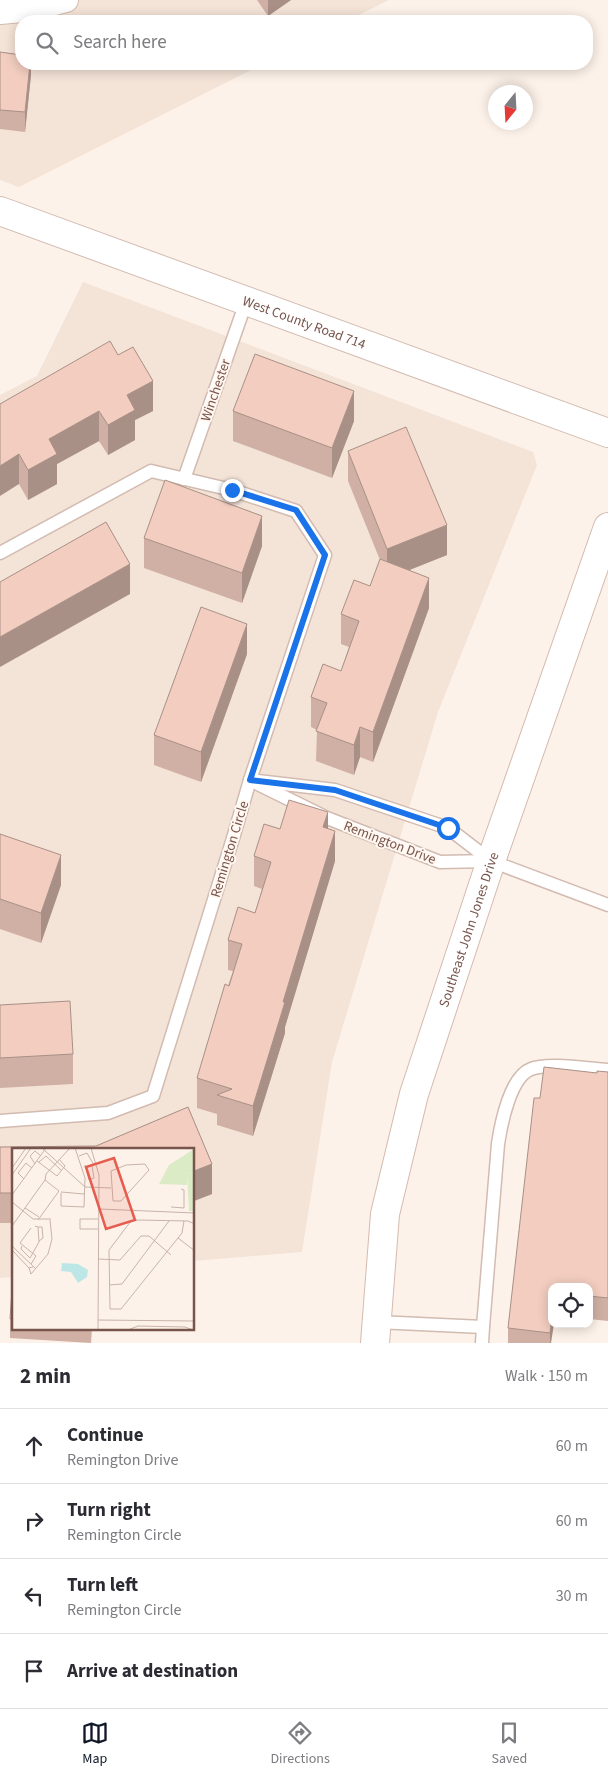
<!DOCTYPE html>
<html lang="en">
<head>
<meta charset="utf-8">
<style>
	:root { --surface:#fff; --page:#f2f2f3; --text:#2b2b33; --muted:#7c7c81; --line:#e1e1e2; --accent:#111827 }
	body { margin:0; font-family:"Source Sans 3",sans-serif; background:var(--page); color:var(--text) }
	.controls { position:absolute; right:15px; bottom:15px; display:grid; overflow:hidden; border-radius:10px; box-shadow:0 2px 12px #0003 }
	.controls button { width:45px; height:45px; display:grid; place-items:center; padding:0; border:0; border-bottom:1px solid var(--line); background:var(--surface); color:var(--text); font:25px sans-serif }
	.compass { position:absolute; left:488px; top:85px; width:45px; height:45px; border-radius:50%; background:var(--surface); box-shadow:0 2px 12px #0003; rotate:198deg }
	.stop { position:absolute; width:15px; height:15px; margin:-11px; border:4px solid #1a73e8; border-radius:50%; background:#fff }
	.stop.end { background:#1a73e8; border-color:#fff; box-shadow:0 1px 5px #0008 }
	.list { margin:0; padding:0; list-style:none }
	h2 { display:flex; justify-content:space-between; align-items:center; height:65px; margin:0; padding:0 20px; font-size:21px }
	h2 small { font-size:16px; font-weight:400; color:var(--muted) }
	.list li { display:grid; grid-template-columns:32px 1fr auto; gap:15px; align-items:center; box-sizing:border-box; height:75px; padding:0 20px; border-top:1px solid var(--line) }
	.list b { display:block; font-size:19px; white-space:nowrap }
	.list p { margin:0; font-size:16px; white-space:nowrap; color:var(--muted) }
	.list em { font-size:16px; font-style:normal; color:var(--muted) }
	.icon { flex:none; width:28px; height:28px; fill:none; stroke:currentColor; stroke-width:2; stroke-linecap:round; stroke-linejoin:round }
	.map { position:relative; flex:none; width:608px; height:1343px; overflow:hidden }
	.search { position:absolute; background:var(--surface); box-shadow:0 2px 12px #0003; left:15px; right:15px; top:15px; height:55px; display:flex; align-items:center; gap:12px; box-sizing:border-box; padding:0 18px; border-radius:20px; color:var(--muted); font-size:19px }
	.sheet { height:365px; background:var(--surface) }
	nav { display:flex; justify-content:space-around; align-items:center; box-sizing:border-box; height:70px; border-top:1px solid var(--line); background:var(--surface); font-size:14px; color:var(--muted) }
	nav a { display:grid; justify-items:center; gap:2px }
	nav .on { color:var(--accent) }
	.map>svg:first-child { display:block }
</style>
</head>
<body>
<div class="map">
<svg width="608" height="1343" viewBox="0 0 608 1343">
	<rect width="100%" height="100%" fill="#fdf2e9"/>
	<g fill="#f4e3d7">
		<path d="M 0,0 L 389,0 L 347,21 L 21,21 L 21,64 L 263,64 L 19,187 L 0,180 Z"/>
		<path d="M 83,282 L 533,452 L 537,465 L 438,712 L 332,1062 L 302,1252 L 194,1261 L 194,1149 L 14,1149 L 14,1277 L 0,1278 L 0,395 L 37,376 Z"/>
	</g>
	<g fill="none" stroke-linecap="round" stroke-linejoin="round">
		<defs>
			<g id="service">
				<path d="M 184,479 L 246,302"/>
				<path d="M 0,553 L 151,471 L 232,490 L 296,511 L 325,555 L 250,780 L 234,835 L 153,1096 L 108,1113 L 0,1121"/>
				<path d="M 250,780 L 335,790 L 448,828 L 491,861 L 608,905"/>
				<path d="M 258,784 L 327,818 L 440,862 L 491,861"/>
				<path d="M 377,1322 L 483,1327 L 482,1343"/>
				<path d="M 483,1327 L 498,1144 C 501,1124 510,1077 531,1069 C 548,1062 589,1069 608,1070"/>
			</g>
			<path id="minor" d="M 0,12 L 33,9 L 66,0"/>
			<g id="tertiary">
				<path id="s1" d="M 0,211 L 608,433"/>
			</g>
			<g id="secondary">
				<path id="s2" d="M 375,1343 L 385,1214 L 414,1094 L 491,861 L 608,527"/>
			</g>
		</defs>
		<use href="#service" stroke="#d2bbb1" stroke-width="15"/>
		<use href="#minor" stroke="#d2bbb1" stroke-width="26"/>
		<use href="#tertiary" stroke="#d2bbb1" stroke-width="30"/>
		<use href="#secondary" stroke="#d5baae" stroke-width="30"/>
		<use href="#service" stroke="#fff" stroke-width="12"/>
		<use href="#minor" stroke="#fff" stroke-width="24"/>
		<use href="#tertiary" stroke="#fff" stroke-width="28"/>
		<use href="#secondary" stroke="#fff" stroke-width="28"/>
	</g>
	<g fill="#d0b0a5">
		<path d="M 257,0 L 291,0 L 268,16 Z"/>
		<path d="M 0,52 L 31,64 L 31,75 L 25,132 L 0,129 Z"/>
		<path d="M 118,355 L 153,411 L 135,420 L 135,440 L 108,455 L 99,441 L 57,464 L 57,484 L 28,500 L 19,484 L 0,404 Z"/>
		<path d="M 233,411 L 354,421 L 332,478 L 233,441 Z"/>
		<path d="M 348,451 L 447,555 L 409,570 L 429,608 L 373,762 L 360,757 L 354,775 L 316,761 L 317,730 L 311,727 L 311,697 L 341,671 L 349,647 L 341,644 L 341,614 L 370,586 L 380,560 L 348,481 Z"/>
		<path d="M 144,538 L 262,546 L 242,603 L 144,568 Z"/>
		<path d="M 247,654 L 201,782 L 154,765 L 154,735 Z"/>
		<path d="M 280,829 L 328,829 L 335,861 L 285,1027 L 285,1033 L 253,1136 L 217,1125 L 217,1114 L 197,1108 L 197,1078 L 233,971 L 228,970 L 228,940 L 255,913 L 262,889 L 254,886 L 254,856 Z"/>
		<path d="M 0,834 L 61,885 L 41,943 L 0,929 Z"/>
		<path d="M 0,1005 L 73,1054 L 73,1084 L 0,1088 Z"/>
		<path d="M 608,1072 L 608,1321 L 589,1319 L 589,1287 L 552,1287 L 551,1343 L 508,1343 L 508,1328 L 540,1098 L 597,1073 Z"/>
		<path d="M 188,1107 L 212,1164 L 212,1194 L 194,1201 L 194,1149 L 14,1149 L 14,1223 L 0,1223 L 0,1147 L 96,1146 Z"/>
		<path d="M 14,1262 L 14,1329 L 92,1329 L 91,1343 L 10,1338 L 10,1319 Z"/>
	</g>
	<g fill="#a99086">
		<path d="M 268,0 L 291,0 L 268,16 Z"/>
		<path d="M 30,64 L 31,64 L 31,75 L 25,132 L 25,112 Z"/>
		<path d="M 153,381 L 153,411 L 135,420 L 135,440 L 108,455 L 108,425 L 127,395 Z"/>
		<path d="M 354,391 L 354,421 L 332,478 L 332,448 Z"/>
		<path d="M 99,411 L 99,441 L 57,464 L 57,484 L 28,500 L 28,470 L 49,439 Z"/>
		<path d="M 19,454 L 19,484 L 0,496 L 0,466 Z"/>
		<path d="M 262,516 L 262,546 L 242,603 L 242,573 Z"/>
		<path d="M 447,525 L 447,555 L 387,579 L 387,549 Z"/>
		<path d="M 130,564 L 130,594 L 0,667 L 0,637 Z"/>
		<path d="M 429,578 L 429,608 L 373,762 L 373,732 Z"/>
		<path d="M 247,624 L 247,654 L 201,782 L 201,752 Z"/>
		<path d="M 360,727 L 360,757 L 354,775 L 354,745 Z"/>
		<path d="M 328,812 L 328,842 L 323,827 Z"/>
		<path d="M 335,831 L 335,861 L 285,1027 L 285,1033 L 253,1136 L 253,1106 L 283,1002 Z"/>
		<path d="M 61,855 L 61,885 L 41,943 L 41,913 Z"/>
		<path d="M 212,1164 L 212,1194 L 194,1201 L 194,1171 Z"/>
		<path d="M 552,1316 L 552,1324 L 554,1324 L 551,1343 L 550,1343 L 550,1333 Z"/>
	</g>
	<g fill="#f2cdc0" stroke="#a99086">
		<path d="M 0,52 L 21,55 L 21,64 L 30,64 L 25,112 L 0,110 Z"/>
		<path d="M 110,341 L 118,355 L 133,347 L 153,381 L 127,395 L 135,410 L 108,425 L 99,411 L 49,439 L 57,454 L 28,470 L 19,454 L 0,466 L 0,404 Z"/>
		<path d="M 255,354 L 354,391 L 332,448 L 233,411 Z"/>
		<path d="M 406,427 L 447,525 L 387,549 L 348,451 Z"/>
		<path d="M 165,480 L 262,516 L 242,573 L 144,538 Z"/>
		<path d="M 106,522 L 130,564 L 0,637 L 0,582 Z"/>
		<path d="M 380,559 L 429,578 L 373,732 L 360,727 L 354,745 L 316,731 L 327,703 L 311,697 L 323,664 L 341,671 L 359,621 L 341,614 L 354,580 L 370,586 Z"/>
		<path d="M 201,607 L 247,624 L 201,752 L 154,735 Z"/>
		<path d="M 289,800 L 328,812 L 323,827 L 335,831 L 283,1002 L 285,1002 L 253,1106 L 217,1095 L 232,1089 L 197,1078 L 225,984 L 229,986 L 242,944 L 228,940 L 238,907 L 255,913 L 271,862 L 254,856 L 264,824 L 280,829 Z"/>
		<path d="M 0,834 L 61,855 L 41,913 L 0,899 Z"/>
		<path d="M 70,1001 L 73,1054 L 0,1058 L 0,1005 Z"/>
		<path d="M 544,1067 L 597,1073 L 597,1071 L 608,1072 L 608,1298 L 589,1296 L 589,1287 L 552,1287 L 552,1316 L 550,1333 L 508,1328 L 534,1098 L 540,1098 Z"/>
		<path d="M 188,1107 L 212,1164 L 194,1171 L 194,1149 L 14,1149 L 14,1193 L 0,1193 L 0,1147 L 96,1146 Z"/>
		<path d="M 14,1262 L 14,1319 L 10,1319 Z"/>
	</g>
	<g fill="none" stroke-linecap="round" stroke-linejoin="round">
		<path stroke="#1a73e8" stroke-width="6" d="M 232,490 L 296,510 L 325,555 L 250,780 L 335,790 L 448,828"/>
	</g>
	<g text-anchor="middle" stroke-width="4" stroke-linejoin="round" paint-order="stroke">
		<g font-size="14" fill="#78554c" stroke="#fff7f0">
			<text dy="5" stroke="none"><textPath href="#s1" startOffset="324">West County Road 714</textPath></text>
			<text transform="translate(215 390) rotate(-71)" y="5">Winchester</text>
			<text transform="translate(390 842) rotate(21)" y="5">Remington Drive</text>
			<text transform="translate(229 849) rotate(-73)" y="5">Remington Circle</text>
			<text dy="5" stroke="none"><textPath href="#s2" startOffset="426">Southeast John Jones Drive</textPath></text>
		</g>
	</g>
	<g transform="translate(12 1148)">
		<rect width="182" height="182" fill="#fdf2e9"/>
		<path d="M 182,1 L 182,25 L 175,26 L 175,37 L 147,36 L 157,17 Z" fill="#daebc6"/>
		<path d="M 182,25 L 182,63 L 177,63 L 175,26 Z" fill="#daebc6"/>
		<path d="M 50,115 L 66,116 L 76,122 L 75,129 L 66,135 L 59,124 L 49,123 Z" fill="#bde7e7"/>
		<path fill="none" stroke="#c8b3aa" stroke-width="1" d="M 30,0 L 73,39 L 99,40M 79,0 L 87,27 L 86,182M 67,8 L 75,5 L 82,17M 25,13 L 45,28 L 53,18 L 47,11M 27,14 L 34,8 L 49,22M 23,16 L 18,8 L 23,3 L 29,8M 73,17 L 77,32 L 82,30 L 80,18M 114,17 L 133,16 L 137,22 L 109,53 L 101,53 L 99,23 ZM 0,20 L 14,0M 0,27 L 19,0M 12,31 L 6,25 L 14,15 L 20,20M 49,44 L 72,46M 49,45 L 49,58 L 72,59 L 73,30 L 63,0M 0,47 L 34,0M 0,54 L 21,71 L 39,71M 159,59 L 172,60 L 172,42 L 169,41M 13,60 L 27,69M 87,61 L 183,65M 26,72 L 47,43 L 33,32 L 34,26 L 58,0M 172,73 L 170,85 L 109,161 L 98,161 L 97,102 L 119,73 L 125,72 L 176,73 L 183,76M 0,78 L 33,32M 26,79 L 30,79 L 31,90 L 27,93M 86,81 L 68,81 L 68,71 L 86,71M 166,90 L 183,103M 0,98 L 24,121M 10,98 L 9,101 L 18,110 L 27,94 L 26,79 L 23,78M 0,102 L 17,120 L 21,119M 86,111 L 108,112 L 129,88 L 137,88 L 159,107M 19,116 L 24,108 L 8,95 L 19,80M 17,120 L 19,126 L 36,106 L 40,91 L 38,72M 97,137 L 110,136 L 157,73M 86,172 L 183,173M 116,182 L 126,178 L 173,179 L 181,182"/>
		<path fill="#e65c4e" fill-opacity="0.15" stroke="#e65c4e" stroke-width="2.5" d="M 102,10 L 123,72 L 94,81 L 74,19 Z"/>
		<rect width="182" height="182" fill="none" stroke="#78554c" stroke-width="2.5"/>
	</g>
</svg>
<div class="controls">
<button><svg class="icon" aria-label="locate" viewBox="0 0 24 24"><circle cx="12" cy="12" r="6"/><path d="M12 2v4M12 18v4M2 12h4M18 12h4"/></svg></button>
</div>
<svg class="compass" viewBox="-18 -18 36 36"><path d="M0-13l5 13h-10z" fill="#e53935"/><path d="M0 13l5-13h-10z" fill="#7c7c81"/></svg>
<div class="stop" style="left:448px;top:828px"></div>
<div class="stop end" style="left:232px;top:490px"></div>
<div class="search"><svg class="icon" aria-label="search" viewBox="0 0 24 24"><circle cx="10" cy="10" r="6"/><path d="M15 15l6 6"/></svg>Search here</div>
</div>
<section class="sheet">
<h2>2 min<small>Walk · 150 m</small></h2>
<ul class="list">
<li><svg class="icon" aria-label="ahead" viewBox="0 0 24 24"><path d="M12 20V5M6 11l6-6 6 6"/></svg><div><b>Continue</b><p>Remington Drive</p></div><em>60 m</em></li>
<li><svg class="icon" aria-label="right" viewBox="0 0 24 24"><path d="M7 20v-9h11M14 6l5 5-5 5"/></svg><div><b>Turn right</b><p>Remington Circle</p></div><em>60 m</em></li>
<li><svg class="icon" aria-label="left" viewBox="0 0 24 24"><path d="M17 20v-9H6M10 6l-5 5 5 5"/></svg><div><b>Turn left</b><p>Remington Circle</p></div><em>30 m</em></li>
<li><svg class="icon" aria-label="arrive" viewBox="0 0 24 24"><path d="M6 21V4h12l-3 4 3 4H6"/></svg><div><b>Arrive at destination</b></div></li>
</ul>
</section>
<nav>
<a class="on"><svg class="icon" aria-label="map" viewBox="0 0 24 24"><path d="M3 6l6-2 6 2 6-2v14l-6 2-6-2-6 2zM9 4v14M15 6v14"/></svg>Map</a>
<a><svg class="icon" aria-label="directions" viewBox="0 0 24 24"><path d="M12 3l9 9-9 9-9-9zM9 14v-3h6M13 9l2 2-2 2"/></svg>Directions</a>
<a><svg class="icon" aria-label="saved" viewBox="0 0 24 24"><path d="M7 4h10v16l-5-4-5 4z"/></svg>Saved</a>
</nav>
</body>
</html>
